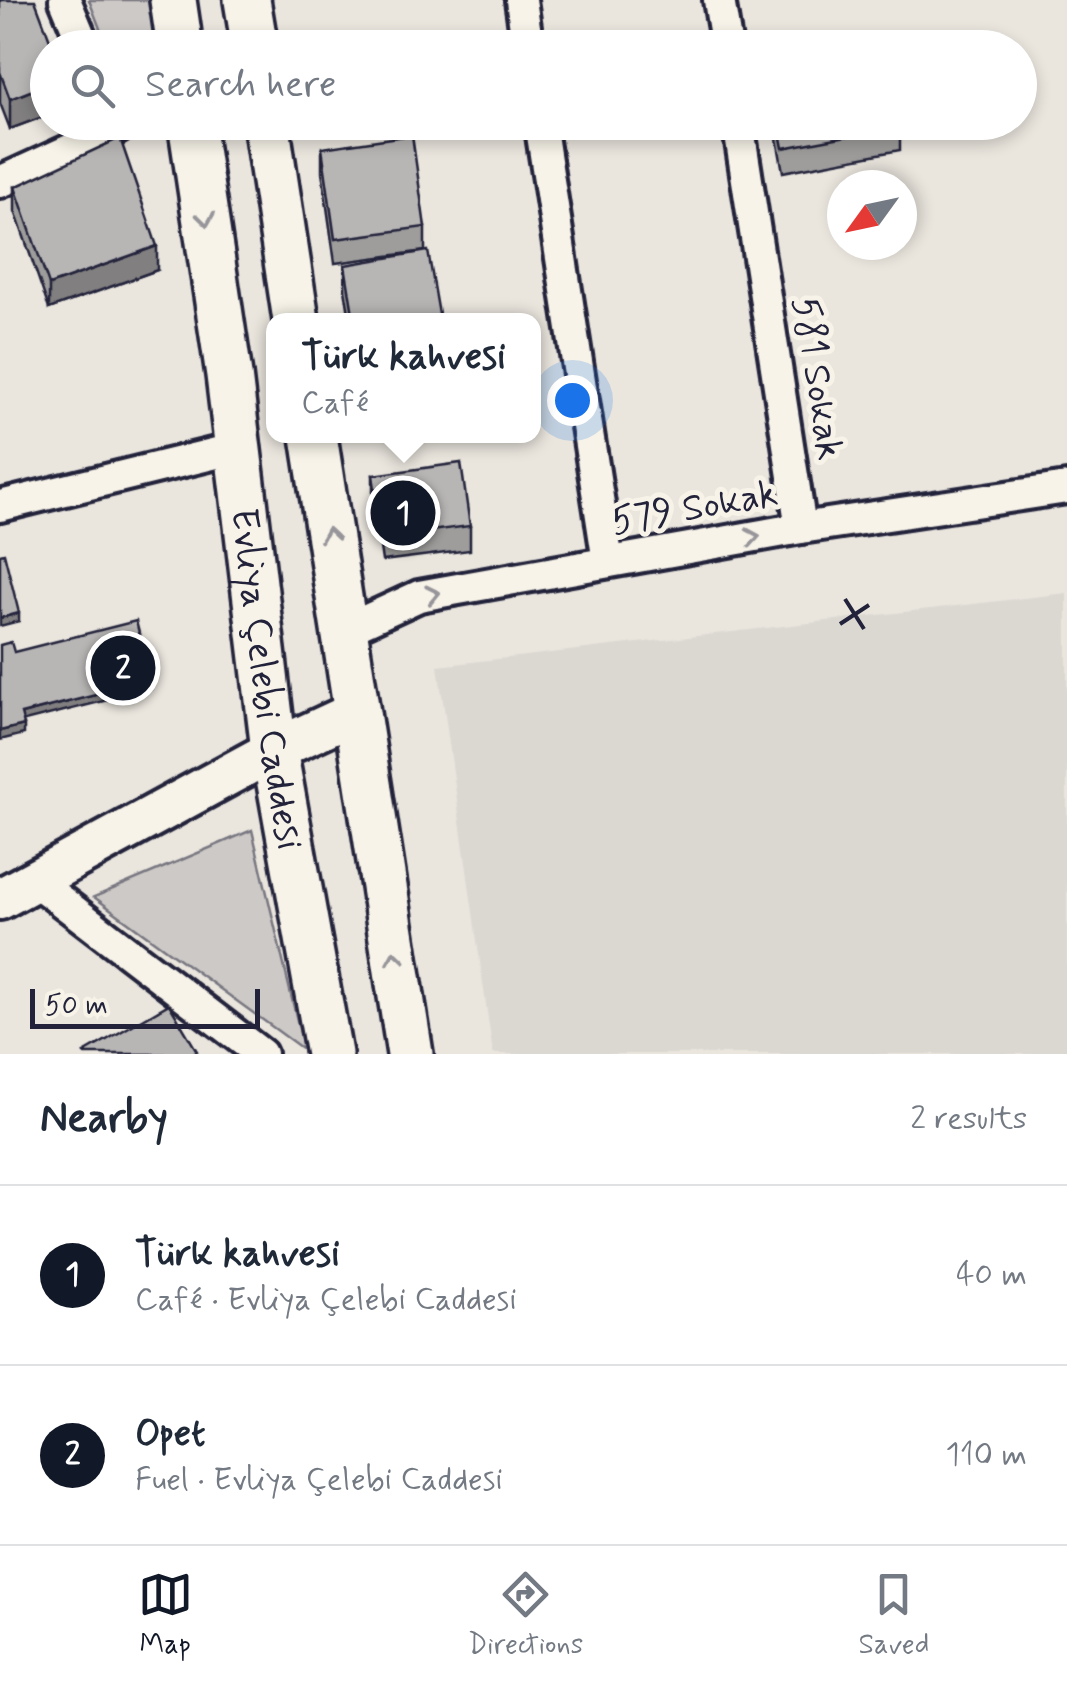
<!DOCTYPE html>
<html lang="en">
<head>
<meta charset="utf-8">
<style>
	:root { --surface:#fff; --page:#f6f6f7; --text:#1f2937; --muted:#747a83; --line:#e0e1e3; --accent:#111827 }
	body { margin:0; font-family:Mynerve,sans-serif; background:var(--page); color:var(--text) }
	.compass { position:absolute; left:827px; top:170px; width:90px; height:90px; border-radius:50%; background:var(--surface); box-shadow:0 5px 15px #0003; rotate:237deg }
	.scale { position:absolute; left:30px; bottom:25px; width:230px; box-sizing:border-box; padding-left:10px; border:5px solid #22223b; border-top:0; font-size:28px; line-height:35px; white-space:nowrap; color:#22223b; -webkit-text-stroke:8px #f7f3e8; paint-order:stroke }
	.you { position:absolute; left:572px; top:400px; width:35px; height:35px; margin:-25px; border:8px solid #fff; border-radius:50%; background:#1a73e8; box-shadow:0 0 0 15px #1a73e833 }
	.badge { display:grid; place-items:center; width:65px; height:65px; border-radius:50%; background:var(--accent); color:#fff; font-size:32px; font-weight:700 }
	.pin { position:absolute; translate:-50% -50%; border:5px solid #fff; box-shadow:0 2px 10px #0006 }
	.popup { position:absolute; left:266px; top:313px; width:275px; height:130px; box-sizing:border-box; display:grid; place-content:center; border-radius:20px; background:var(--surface); filter:drop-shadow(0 2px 8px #0005); font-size:32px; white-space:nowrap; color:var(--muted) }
	.popup b { font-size:38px; color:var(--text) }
	.popup::after { content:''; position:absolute; left:50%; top:100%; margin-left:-20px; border:20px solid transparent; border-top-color:var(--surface) }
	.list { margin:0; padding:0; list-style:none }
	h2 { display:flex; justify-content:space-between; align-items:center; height:130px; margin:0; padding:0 40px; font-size:42px }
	h2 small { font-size:32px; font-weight:400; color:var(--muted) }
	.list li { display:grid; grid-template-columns:65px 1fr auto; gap:30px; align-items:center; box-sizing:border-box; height:180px; padding:0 40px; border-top:2px solid var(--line) }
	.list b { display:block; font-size:38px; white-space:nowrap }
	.list p { margin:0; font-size:32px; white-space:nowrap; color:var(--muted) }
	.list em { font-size:32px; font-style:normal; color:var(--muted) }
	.icon { flex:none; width:55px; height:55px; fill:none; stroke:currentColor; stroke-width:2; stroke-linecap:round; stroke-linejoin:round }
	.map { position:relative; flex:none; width:1067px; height:1054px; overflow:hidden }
	.search { position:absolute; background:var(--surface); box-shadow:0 5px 15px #0003; left:30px; right:30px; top:30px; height:110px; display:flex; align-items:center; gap:25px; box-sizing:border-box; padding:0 35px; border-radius:55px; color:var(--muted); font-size:38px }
	.sheet { height:490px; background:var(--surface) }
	nav { display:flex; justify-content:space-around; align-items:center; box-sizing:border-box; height:140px; border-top:2px solid var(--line); background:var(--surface); font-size:28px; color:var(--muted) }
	nav a { display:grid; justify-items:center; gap:5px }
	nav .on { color:var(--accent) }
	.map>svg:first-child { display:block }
</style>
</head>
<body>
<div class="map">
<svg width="1067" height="1054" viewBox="0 0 1067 1054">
	<rect width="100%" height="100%" fill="#eae6de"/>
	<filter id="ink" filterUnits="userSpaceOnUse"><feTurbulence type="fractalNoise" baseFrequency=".01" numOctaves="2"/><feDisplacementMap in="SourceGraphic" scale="20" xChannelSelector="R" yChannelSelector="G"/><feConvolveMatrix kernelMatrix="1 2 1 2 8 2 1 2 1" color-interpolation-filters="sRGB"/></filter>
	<g filter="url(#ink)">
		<path fill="#dbd8d2" d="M 1067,593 L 1067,1054 L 493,1054 L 438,666 Z"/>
		<g fill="#cdc9c6" stroke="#787680" stroke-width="2.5">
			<path d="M 89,0 L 150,0 L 158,47 L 107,47 Z"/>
			<path d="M 252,830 L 304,1050 L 94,897 Z"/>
		</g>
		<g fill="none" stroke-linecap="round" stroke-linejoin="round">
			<defs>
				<g id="street">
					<path d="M 65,0 L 85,48"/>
					<path d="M 521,0 L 528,48"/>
					<path d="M 719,0 L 727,48"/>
					<path d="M 540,122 L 608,562"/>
					<path d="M 738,122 L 801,528"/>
					<path d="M 0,182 L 118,128 L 116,122"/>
					<path d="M 0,506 L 237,448"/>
					<path d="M 343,631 L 419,596 L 801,528 L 1067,488"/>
					<path d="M 35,881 L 261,1054"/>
				</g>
				<path id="secondary" d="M 0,899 L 274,750 L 356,712"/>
				<g id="primary">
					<path d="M 173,0 L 180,48"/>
					<path d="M 247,0 L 255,48"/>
					<path id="s1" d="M 191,122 L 229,375 L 274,750 L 329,1054"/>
					<path d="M 266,122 L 296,320"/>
					<path d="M 314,436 L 410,1054"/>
				</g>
			</defs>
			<use href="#street" stroke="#22223b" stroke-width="38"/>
			<use href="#secondary" stroke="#22223b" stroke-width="48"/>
			<use href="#primary" stroke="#22223b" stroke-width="52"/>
			<use href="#street" stroke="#f7f3e8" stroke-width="30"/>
			<use href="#secondary" stroke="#f7f3e8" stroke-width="40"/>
			<use href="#primary" stroke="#f7f3e8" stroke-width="45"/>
		</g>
		<g fill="#9e9d9c" stroke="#22223b" stroke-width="2.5">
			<path d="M 0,0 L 48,48 L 48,115 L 10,129 L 0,103 Z"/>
			<path d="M 774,122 L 900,122 L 900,150 L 783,172 Z"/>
			<path d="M 322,148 L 425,227 L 425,251 L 335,263 L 322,172 Z"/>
			<path d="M 15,187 L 157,270 L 49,309 L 15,211 Z"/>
			<path d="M 345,265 L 440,320 L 350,320 L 345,289 Z"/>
			<path d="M 373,475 L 470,526 L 470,550 L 382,561 L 373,499 Z"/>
		</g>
		<g fill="#817f7f" stroke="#22223b" stroke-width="2.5">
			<path d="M 48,84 L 48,115 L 10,129 L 10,99 Z"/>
			<path d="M 157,246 L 157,270 L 49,309 L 49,285 Z"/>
			<path d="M 19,613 L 19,621 L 0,626 L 0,618 Z"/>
			<path d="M 151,681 L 151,689 L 21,722 L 21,714 Z"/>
			<path d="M 24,725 L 24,734 L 0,740 L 0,731 Z"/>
		</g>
		<g fill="#b8b6b5" stroke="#22223b" stroke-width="2.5">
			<path d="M 0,0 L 35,0 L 53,48 L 48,48 L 48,84 L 10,99 L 0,72 Z"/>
			<path d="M 778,122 L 900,122 L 900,126 L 783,148 Z"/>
			<path d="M 412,135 L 425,227 L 335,239 L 322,148 Z"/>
			<path d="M 120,138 L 157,246 L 49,285 L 15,187 Z"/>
			<path d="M 428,251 L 440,320 L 354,320 L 345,265 Z"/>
			<path d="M 461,463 L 470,526 L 382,537 L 373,475 Z"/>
			<path d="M 4,553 L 19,613 L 0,618 L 0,554 Z"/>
			<path d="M 136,621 L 151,681 L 21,714 L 24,725 L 0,731 L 0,645 L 11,642 L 14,652 Z"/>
			<path d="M 169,1004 L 197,1051 L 192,1054 L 85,1054 L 84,1053 Z"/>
		</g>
		<defs><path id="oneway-chevron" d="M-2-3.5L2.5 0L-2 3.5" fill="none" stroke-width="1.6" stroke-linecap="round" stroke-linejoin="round" transform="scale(2.5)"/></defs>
		<g stroke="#97959a">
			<use href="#oneway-chevron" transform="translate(206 219) rotate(82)"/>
			<use href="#oneway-chevron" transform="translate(329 535) rotate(-99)"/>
			<use href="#oneway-chevron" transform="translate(753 537) rotate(-10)"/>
			<use href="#oneway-chevron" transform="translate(433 594) rotate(-12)"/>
			<use href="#oneway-chevron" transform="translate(395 958) rotate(-99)"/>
		</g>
	</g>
	<path fill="none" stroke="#22223b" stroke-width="4" d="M 845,599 L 864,629M 840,624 L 869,605"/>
	<g text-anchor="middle" stroke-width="10" stroke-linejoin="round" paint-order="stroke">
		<g font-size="38" fill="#22223b" stroke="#f7f3e8">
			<text transform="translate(819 378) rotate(81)" y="13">581 Sokak</text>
			<text transform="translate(694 506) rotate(-10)" y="13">579 Sokak</text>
			<text dy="13" stroke="none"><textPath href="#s1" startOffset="562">Evliya Çelebi Caddesi</textPath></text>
		</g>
	</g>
</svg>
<svg class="compass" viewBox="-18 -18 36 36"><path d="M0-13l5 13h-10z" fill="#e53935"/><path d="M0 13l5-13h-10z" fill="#747a83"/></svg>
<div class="scale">50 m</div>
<div class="you"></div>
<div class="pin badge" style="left:403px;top:513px">1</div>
<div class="popup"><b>Türk kahvesi</b>Café</div>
<div class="pin badge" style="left:123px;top:668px">2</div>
<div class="search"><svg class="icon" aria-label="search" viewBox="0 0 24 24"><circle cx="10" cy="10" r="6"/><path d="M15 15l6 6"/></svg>Search here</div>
</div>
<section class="sheet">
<h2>Nearby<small>2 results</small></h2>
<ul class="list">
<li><span class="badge">1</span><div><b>Türk kahvesi</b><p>Café · Evliya Çelebi Caddesi</p></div><em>40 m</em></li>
<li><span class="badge">2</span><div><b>Opet</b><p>Fuel · Evliya Çelebi Caddesi</p></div><em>110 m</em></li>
</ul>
</section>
<nav>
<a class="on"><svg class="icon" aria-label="map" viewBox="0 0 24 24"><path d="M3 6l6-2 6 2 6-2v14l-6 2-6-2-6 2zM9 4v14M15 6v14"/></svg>Map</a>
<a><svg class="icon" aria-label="directions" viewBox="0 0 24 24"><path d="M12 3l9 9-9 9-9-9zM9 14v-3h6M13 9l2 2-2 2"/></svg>Directions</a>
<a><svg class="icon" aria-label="saved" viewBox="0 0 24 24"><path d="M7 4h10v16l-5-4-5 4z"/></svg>Saved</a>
</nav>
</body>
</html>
